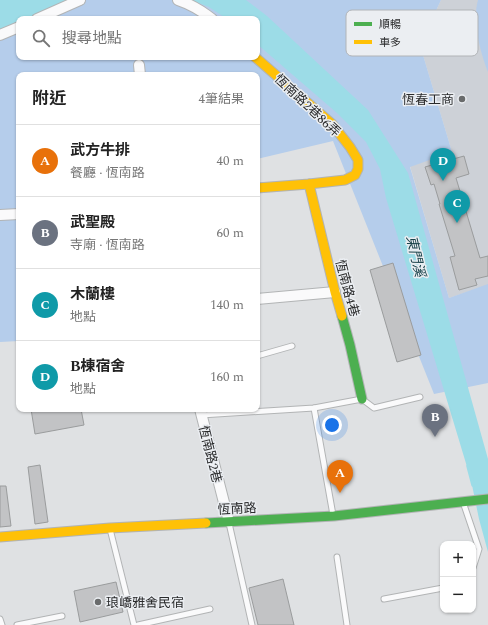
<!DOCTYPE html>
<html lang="zh-TW">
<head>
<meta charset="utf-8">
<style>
	:root { --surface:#fff; --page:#f6f6f6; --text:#222; --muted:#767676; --line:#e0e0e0; --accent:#ea580c }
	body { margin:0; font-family:Spectral,"Noto Sans TC",serif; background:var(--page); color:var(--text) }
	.controls { position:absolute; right:12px; bottom:12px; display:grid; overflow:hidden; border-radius:8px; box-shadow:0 1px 3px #0004 }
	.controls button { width:36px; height:36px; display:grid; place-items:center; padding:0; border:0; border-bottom:1px solid var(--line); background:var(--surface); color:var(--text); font:20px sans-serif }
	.you { position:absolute; left:332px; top:425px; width:14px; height:14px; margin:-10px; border:3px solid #fff; border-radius:50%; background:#1a73e8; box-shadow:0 0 0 6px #1a73e833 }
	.badge { display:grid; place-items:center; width:26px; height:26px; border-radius:50%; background:var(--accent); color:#fff; font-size:13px; font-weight:700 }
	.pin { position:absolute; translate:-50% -33px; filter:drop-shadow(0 1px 2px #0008) }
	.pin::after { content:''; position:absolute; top:21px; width:14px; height:12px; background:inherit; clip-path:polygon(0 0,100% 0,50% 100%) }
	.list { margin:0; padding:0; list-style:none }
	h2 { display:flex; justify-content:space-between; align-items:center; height:52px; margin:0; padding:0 16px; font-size:17px }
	h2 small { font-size:13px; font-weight:400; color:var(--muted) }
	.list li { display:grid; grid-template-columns:26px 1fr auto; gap:12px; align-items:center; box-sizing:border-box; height:72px; padding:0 16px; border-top:1px solid var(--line) }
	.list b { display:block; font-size:15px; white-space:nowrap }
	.list p { margin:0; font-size:13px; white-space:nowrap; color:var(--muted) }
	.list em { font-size:13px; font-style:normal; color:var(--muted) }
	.icon { flex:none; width:22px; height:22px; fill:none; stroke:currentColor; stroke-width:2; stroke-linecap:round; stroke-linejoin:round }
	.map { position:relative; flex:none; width:488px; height:625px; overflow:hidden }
	.search { position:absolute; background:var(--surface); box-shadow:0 1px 3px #0004; left:16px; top:16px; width:244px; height:44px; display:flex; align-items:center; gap:10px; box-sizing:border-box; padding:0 14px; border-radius:8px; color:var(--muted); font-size:15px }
	.panel { position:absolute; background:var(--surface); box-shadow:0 1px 3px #0004; left:16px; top:72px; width:244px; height:340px; border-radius:8px }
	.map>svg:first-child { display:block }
</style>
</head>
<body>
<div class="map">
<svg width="488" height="625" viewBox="0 0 488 625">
	<rect width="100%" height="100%" fill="#dfe1e3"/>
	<path fill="#cdd1d7" d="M 441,0 L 488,0 L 488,285 L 449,298 L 410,166 L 452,152 L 420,45 Z"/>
	<g fill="#b5cdeb" fill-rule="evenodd">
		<path d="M 0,0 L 441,0 L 420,45 L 452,152 L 410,167 L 449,298 L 488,284 L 488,383 L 434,394 L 333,141 L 257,159 L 257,75 L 19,75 L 19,341 L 0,342 ZM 19,19 L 257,19 L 257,57 L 19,57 Z"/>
		<path d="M 478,0 L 488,0 L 488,72 C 480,52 472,21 478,0 Z"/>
	</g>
	<g fill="#9cdce7">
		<path d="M 0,0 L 81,0 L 28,19 L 19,19 L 19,23 L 11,27 L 0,29 Z"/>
		<path d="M 191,0 L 246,0 L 267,16 L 368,110 L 408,173 L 488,459 L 488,552 L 479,519 L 471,480 L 386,198 L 380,169 L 366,142 L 337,113 L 257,44 L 257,19 L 227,19 L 209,7 Z"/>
	</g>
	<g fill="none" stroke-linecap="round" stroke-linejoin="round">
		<path stroke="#9cdce7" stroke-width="3.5" d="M 468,466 L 473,485"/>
	</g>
	<g fill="#c2c3c5" stroke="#9a9c9d">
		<path d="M 464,156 L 469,174 L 456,178 L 480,258 L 488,256 L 488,276 L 475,279 L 477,285 L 459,290 L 450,257 L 455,256 L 439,204 L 440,204 L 434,184 L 431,185 L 425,167 Z"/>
		<path d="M 393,263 L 421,355 L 397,362 L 370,270 Z"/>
		<path d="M 31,409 L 81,409 L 84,425 L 35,434 Z"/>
		<path d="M 40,465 L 48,522 L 35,524 L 28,467 Z"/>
		<path d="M 0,486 L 6,486 L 11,526 L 0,527 Z"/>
		<path d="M 283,579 L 294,625 L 258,625 L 249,588 Z"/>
		<path d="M 116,582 L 123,612 L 80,622 L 74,591 Z"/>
	</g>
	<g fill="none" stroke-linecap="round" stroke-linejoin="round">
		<defs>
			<g id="lane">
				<path d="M 257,356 L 292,346"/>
				<path d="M 314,408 L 333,515"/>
				<path d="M 201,415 L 314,408 L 362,399 L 374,408 L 420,397"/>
				<path d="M 463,502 L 479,549 L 473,568"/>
				<path d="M 229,523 L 252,625"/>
				<path d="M 110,529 L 134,625"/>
				<path d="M 337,557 L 347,625"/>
				<path d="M 384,599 L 443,588"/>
				<path d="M 0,619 L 2,625"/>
				<path d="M 17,625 L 62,616"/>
				<path d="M 138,625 L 210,609"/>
			</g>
			<g id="street">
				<path d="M 178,0 C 190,4 202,11 212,19"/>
				<path d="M 37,19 L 80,0"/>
				<path d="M 0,35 L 19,27"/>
				<path d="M 139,65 L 140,75"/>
				<path d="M 0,215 L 19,214"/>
				<path d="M 257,299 L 335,292"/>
				<path d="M 200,409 L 229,522"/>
			</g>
			<g id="fast">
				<path d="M 342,316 L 350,345 L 362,399"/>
				<path d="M 206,523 L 334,516 L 488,499"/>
			</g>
			<g id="slow">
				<path d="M 255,57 L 332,124 L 350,147 L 358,160 L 358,169 L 355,175 L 345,180 L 309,184 L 257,188"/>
				<path d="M 309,184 L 335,292 L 342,316"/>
				<path d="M 0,537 L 110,528 L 206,523"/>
			</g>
		</defs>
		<use href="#lane" stroke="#b2b4b5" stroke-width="7"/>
		<use href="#street" stroke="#b2b4b5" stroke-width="12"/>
		<use href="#fast" stroke="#b2b4b5" stroke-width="11"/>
		<use href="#slow" stroke="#b2b4b5" stroke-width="11"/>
		<use href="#lane" stroke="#fafafb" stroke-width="5"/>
		<use href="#street" stroke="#fafafb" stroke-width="10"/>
		<use href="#fast" stroke="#4caf50" stroke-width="9"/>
		<use href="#slow" stroke="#ffc107" stroke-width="9"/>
	</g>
	<g fill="#696b6c" stroke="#ebeef2" stroke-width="1.5">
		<circle cx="462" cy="99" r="4"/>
		<circle cx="98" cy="602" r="4"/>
	</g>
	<g text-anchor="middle" stroke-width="3" stroke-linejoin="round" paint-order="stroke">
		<g font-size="13" fill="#2a2b2c" stroke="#ebeef2" text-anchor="end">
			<text x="454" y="104">恆春工商</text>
			<text x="106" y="607" text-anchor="start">琅嶠雅舍民宿</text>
		</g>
		<g font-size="13" fill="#2a2b2c" stroke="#ebeef2">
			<text transform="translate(308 105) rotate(43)" y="5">恆南路2巷86弄</text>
			<text transform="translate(348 288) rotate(75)" y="5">恆南路4巷</text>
			<text transform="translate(211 454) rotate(76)" y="5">恆南路2巷</text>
			<text transform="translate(237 508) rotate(-3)" y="5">恆南路</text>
		</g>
		<g font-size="14" font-style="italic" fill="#184249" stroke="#ebeef2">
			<text transform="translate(416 256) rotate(77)" y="5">東門溪</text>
		</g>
	</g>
	<rect x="346" y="10" width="132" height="46" rx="6" fill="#ebeef2" stroke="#b1b4b7" stroke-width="1"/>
	<rect x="354" y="22" width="18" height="4" fill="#4caf50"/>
	<rect x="354" y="40" width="18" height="4" fill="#ffc107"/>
	<g font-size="11" fill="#2a2b2c">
		<text x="379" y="28">順暢</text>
		<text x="379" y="46">車多</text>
	</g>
</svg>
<div class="controls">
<button>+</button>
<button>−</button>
</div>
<div class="you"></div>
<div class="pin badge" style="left:340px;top:493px;background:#e8710a">A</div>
<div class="pin badge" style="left:435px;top:437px;background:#6b7280">B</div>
<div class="pin badge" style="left:457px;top:223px;background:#0f9aa8">C</div>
<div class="pin badge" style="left:443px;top:181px;background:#0f9aa8">D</div>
<div class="search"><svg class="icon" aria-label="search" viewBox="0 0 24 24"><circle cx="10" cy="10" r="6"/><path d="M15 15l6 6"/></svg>搜尋地點</div>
<section class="panel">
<h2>附近<small>4筆結果</small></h2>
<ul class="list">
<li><span class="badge" style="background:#e8710a">A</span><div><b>武方牛排</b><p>餐廳 · 恆南路</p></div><em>40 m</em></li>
<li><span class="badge" style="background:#6b7280">B</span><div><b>武聖殿</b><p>寺廟 · 恆南路</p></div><em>60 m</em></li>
<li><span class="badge" style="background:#0f9aa8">C</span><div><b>木蘭樓</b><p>地點</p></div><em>140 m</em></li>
<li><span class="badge" style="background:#0f9aa8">D</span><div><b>B棟宿舍</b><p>地點</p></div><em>160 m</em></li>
</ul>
</section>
</div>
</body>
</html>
